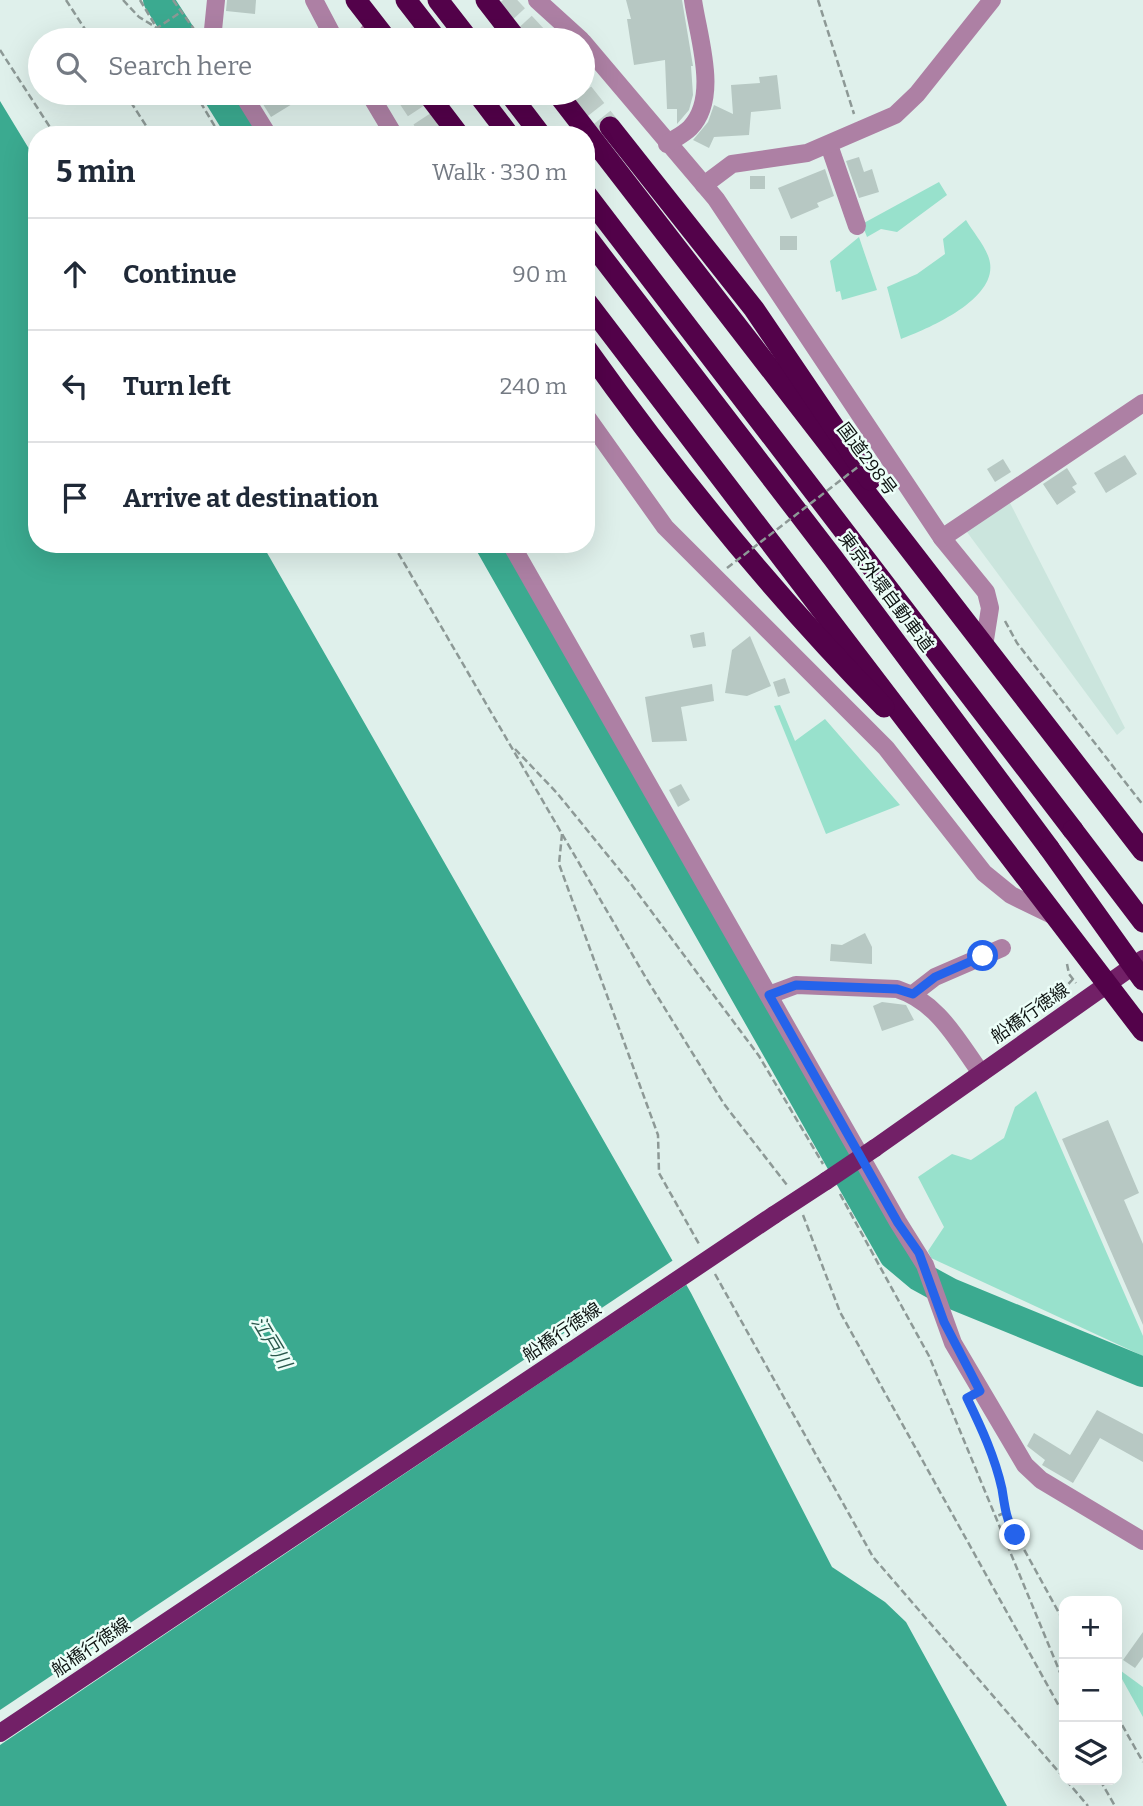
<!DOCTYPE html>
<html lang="en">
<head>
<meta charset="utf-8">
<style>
	:root { --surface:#fff; --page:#f2f2f3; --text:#1f2937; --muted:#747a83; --line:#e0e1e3 }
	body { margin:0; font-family:Bitter,"Noto Sans JP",serif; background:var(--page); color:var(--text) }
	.controls { position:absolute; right:21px; bottom:21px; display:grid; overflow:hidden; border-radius:14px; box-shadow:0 7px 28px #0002 }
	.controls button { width:63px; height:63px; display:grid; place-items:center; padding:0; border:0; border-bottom:2px solid var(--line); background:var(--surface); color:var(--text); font:35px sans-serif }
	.stop { position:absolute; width:21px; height:21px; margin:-16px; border:5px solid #2563eb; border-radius:50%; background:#fff }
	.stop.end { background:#2563eb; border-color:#fff; box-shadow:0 2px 7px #0008 }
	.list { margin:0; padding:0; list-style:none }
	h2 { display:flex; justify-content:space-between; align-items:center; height:91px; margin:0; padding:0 28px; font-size:30px }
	h2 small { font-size:23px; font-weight:400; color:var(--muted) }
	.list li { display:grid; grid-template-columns:46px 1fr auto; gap:21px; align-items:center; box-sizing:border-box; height:112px; padding:0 28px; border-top:2px solid var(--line) }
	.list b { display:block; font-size:26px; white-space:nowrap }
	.list em { font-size:23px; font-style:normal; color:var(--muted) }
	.icon { flex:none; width:38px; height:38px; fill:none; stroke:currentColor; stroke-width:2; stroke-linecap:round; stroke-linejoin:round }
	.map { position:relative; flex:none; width:1143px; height:1806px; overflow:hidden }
	.search { position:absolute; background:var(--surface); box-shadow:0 7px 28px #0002; left:28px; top:28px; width:567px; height:77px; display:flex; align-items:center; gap:18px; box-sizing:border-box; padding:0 24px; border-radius:38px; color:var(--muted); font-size:26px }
	.panel { position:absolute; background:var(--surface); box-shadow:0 7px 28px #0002; left:28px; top:126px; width:567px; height:427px; border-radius:28px }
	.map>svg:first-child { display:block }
</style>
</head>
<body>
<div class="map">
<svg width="1143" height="1806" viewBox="0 0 1143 1806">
	<rect width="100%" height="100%" fill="#dff0eb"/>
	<path fill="#cbe5dd" d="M 1008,499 L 1125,728 L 1117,735 L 964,528 Z"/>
	<g fill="#98e1cc">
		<path d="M 939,182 L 947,195 L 897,232 L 881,229 L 867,237 L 862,224 Z"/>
		<path d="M 966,220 C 973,232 988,249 990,263 C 996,300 928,329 901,339 L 887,287 L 917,274 L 945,254 L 943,239 Z"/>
		<path d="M 859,237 L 877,290 L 842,300 L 840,291 L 836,292 L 830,261 Z"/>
		<path d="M 780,705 L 795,741 L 825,719 L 900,805 L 826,834 L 774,706 Z"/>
		<path d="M 1036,1091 L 1143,1336 L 1143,1356 L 931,1258 L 928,1251 L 944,1227 L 918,1177 L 952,1154 L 971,1160 L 1004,1138 L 1015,1107 Z"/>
		<path d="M 1117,1668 L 1143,1687 L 1143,1717 L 1117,1670 Z"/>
	</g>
	<path fill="#3baa90" d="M 0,101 L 37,162 L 37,544 L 262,544 L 691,1293 L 832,1567 L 885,1602 L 906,1622 L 1007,1806 L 0,1806 Z"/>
	<path fill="#dff0eb" d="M 675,1259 L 689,1283 L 0,1745 L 0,1710 Z"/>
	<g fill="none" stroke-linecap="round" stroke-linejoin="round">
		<g stroke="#3baa90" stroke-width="30">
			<path d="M 158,0 L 184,40"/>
			<path d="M 217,93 L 243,135"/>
			<path d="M 490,544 L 894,1255 L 919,1276 L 950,1293 L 1143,1372"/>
		</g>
	</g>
	<g fill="#b7c8c3">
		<path d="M 227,0 L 256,0 L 255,14 L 226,11 Z"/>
		<path d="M 626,0 L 682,0 L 693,66 L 691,66 L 693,95 L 689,110 L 677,124 L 677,109 L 667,109 L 665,60 L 634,65 L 627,19 L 631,19 Z"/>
		<path d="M 777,75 L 781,109 L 751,112 L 749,135 L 714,137 L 709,148 L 693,140 L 708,122 L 714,105 L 733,114 L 731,85 L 760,83 L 759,77 Z"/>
		<path d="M 256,93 L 310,93 L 271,117 Z"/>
		<path d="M 859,157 L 864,172 L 872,169 L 879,192 L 859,198 L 846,161 Z"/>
		<path d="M 825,169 L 834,196 L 817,203 L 819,207 L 791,219 L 778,188 Z"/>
		<rect x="750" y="176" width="15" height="13"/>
		<rect x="780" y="236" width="17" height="14"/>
		<path d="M 1125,455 L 1137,474 L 1106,493 L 1094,473 Z"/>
		<path d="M 1003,459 L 1011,472 L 995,482 L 987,469 Z"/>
		<path d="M 1067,468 L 1077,484 L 1072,487 L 1076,492 L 1057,505 L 1043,484 Z"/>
		<path d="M 704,632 L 706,646 L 693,648 L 690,635 Z"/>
		<path d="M 750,636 L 771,686 L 747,696 L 725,693 L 732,650 Z"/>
		<path d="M 785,678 L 790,693 L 778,697 L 773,682 Z"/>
		<path d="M 712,684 L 714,701 L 681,707 L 687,741 L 652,742 L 645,697 Z"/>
		<path d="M 681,784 L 690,800 L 678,807 L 669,790 Z"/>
		<path d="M 865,933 L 872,947 L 872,964 L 830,961 L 831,944 L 842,945 Z"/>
		<path d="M 882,1002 L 906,1005 L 914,1020 L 882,1031 L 873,1006 Z"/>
		<path d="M 1108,1120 L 1139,1193 L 1124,1200 L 1143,1244 L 1143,1325 L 1062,1139 Z"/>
		<path d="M 1097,1410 L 1143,1434 L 1143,1462 L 1100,1438 L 1073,1483 L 1042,1465 L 1045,1460 L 1027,1446 L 1034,1433 L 1070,1455 Z"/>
		<path d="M 1143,1632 L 1143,1657 L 1135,1668 L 1123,1660 Z"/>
	</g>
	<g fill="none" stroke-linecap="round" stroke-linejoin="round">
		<g stroke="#c0cfca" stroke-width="21" stroke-dasharray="21 10" stroke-linecap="butt">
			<path d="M 503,0 L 540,40"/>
			<path d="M 405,93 L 433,135"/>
			<path d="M 583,93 L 610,127"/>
		</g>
		<g stroke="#8d9996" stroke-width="2.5" stroke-dasharray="7 3.5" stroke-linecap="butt">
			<path d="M 66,0 L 92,40"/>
			<path d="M 123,0 L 139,17 L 157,28 L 181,12"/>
			<path d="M 140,0 L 164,40"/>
			<path d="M 173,0 L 196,32"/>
			<path d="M 818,0 L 854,114"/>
			<path d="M 0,50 L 55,135"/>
			<path d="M 125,93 L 152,135"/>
			<path d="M 195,93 L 220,135"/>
			<path d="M 393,544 L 646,978 L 724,1104 L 787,1185"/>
			<path d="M 1005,621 L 1017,643 L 1143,805"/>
			<path d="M 515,749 L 557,793 L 631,884 L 759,1056 L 823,1164"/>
			<path d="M 562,834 L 559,864 L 658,1135 L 659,1173 L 699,1244"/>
			<path d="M 1067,964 L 1069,974 L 1076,983"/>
			<path d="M 1054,999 L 1073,979"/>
			<path d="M 840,1194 L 929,1356 L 1064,1682"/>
			<path d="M 803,1215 L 840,1312 L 1064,1715"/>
			<path d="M 715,1274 L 873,1557 L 1064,1778"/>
			<path d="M 984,1431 L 1002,1489 L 1004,1513 L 995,1517"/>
			<path d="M 1004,1513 L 1064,1622"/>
			<path d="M 1117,1716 L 1143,1762"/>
			<path d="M 1066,1780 L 1088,1806"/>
			<path d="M 1100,1780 L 1115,1806"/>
		</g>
		<g stroke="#ad80a4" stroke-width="18">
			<path d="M 314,0 L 335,40"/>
			<path d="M 537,0 L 581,40"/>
			<path d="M 212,40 L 216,0"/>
			<path d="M 362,40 L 375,25"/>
			<path d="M 583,42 L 716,199 L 942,538 L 986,592 L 990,608 L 984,646"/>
			<path d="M 242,93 L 268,135"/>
			<path d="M 369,93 L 394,135"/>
			<path d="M 667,144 C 674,139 684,134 690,128 C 720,98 698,36 693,0"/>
			<path d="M 829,145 L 857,226"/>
			<path d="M 704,185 L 732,164 L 807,153 L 895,115 L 917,94 L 992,0"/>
			<path d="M 586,416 L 665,527 L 886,748 L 984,873 L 1011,895 L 1054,916"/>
			<path d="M 942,538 L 1143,403"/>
			<path d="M 511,544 L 898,1222 L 925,1265 L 953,1343 L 1025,1465 L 1041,1480 L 1143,1541"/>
			<path d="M 913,994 L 935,977 L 1002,948"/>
			<path d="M 769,995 L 796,985 L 897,989 C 938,1002 957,1040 981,1073"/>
		</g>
		<g stroke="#722067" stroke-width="18">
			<path d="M 875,1148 L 1143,959"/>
			<path d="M 774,1215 L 826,1181"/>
			<path d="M 0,1733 L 567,1354"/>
		</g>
		<g stroke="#53024a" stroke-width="21">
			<path d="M 356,0 L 387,40"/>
			<path d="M 406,0 L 437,40"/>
			<path d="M 438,0 L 469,40"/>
			<path d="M 486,0 L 517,40"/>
			<path d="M 427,93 L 459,135"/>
			<path d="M 477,93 L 509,135"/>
			<path d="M 509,93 L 541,135"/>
			<path d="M 557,93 L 1143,851"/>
			<path d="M 610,127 L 754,309 L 870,480"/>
			<path d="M 586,194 L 1073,830"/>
			<path d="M 586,236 L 833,558 L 1049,848"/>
			<path d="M 586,301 L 1143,1031"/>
			<path d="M 586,348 C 677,476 773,594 884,707"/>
		</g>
		<path stroke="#8d9996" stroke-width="2.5" stroke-dasharray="7 3.5" stroke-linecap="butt" d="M 727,568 L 872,456"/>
		<g stroke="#722067" stroke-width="18">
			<path d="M 826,1181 L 875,1148"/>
			<path d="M 567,1354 L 774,1215"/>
		</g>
		<g stroke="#53024a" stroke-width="21">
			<path d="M 1073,830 L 1143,922"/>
			<path d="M 1049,848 L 1143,980"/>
		</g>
	</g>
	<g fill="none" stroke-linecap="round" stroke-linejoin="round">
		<path stroke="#2563eb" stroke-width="9" d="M 983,956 L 935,977 L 913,994 L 897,989 L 796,985 L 769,995 L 898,1223 L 919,1253 L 944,1322 L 980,1391 L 967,1398 C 981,1427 995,1457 1002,1489 C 1005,1508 1006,1519 1015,1535"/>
	</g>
	<g text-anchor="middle" stroke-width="5" stroke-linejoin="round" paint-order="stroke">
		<g font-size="18" fill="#0e1412" stroke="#ecfef8">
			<text transform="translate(867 459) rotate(53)" y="6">国道298号</text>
			<text transform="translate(886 592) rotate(53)" y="6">東京外環自動車道</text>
			<text transform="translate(1030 1013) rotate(-35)" y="6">船橋行徳線</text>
			<text transform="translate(562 1332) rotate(-34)" y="6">船橋行徳線</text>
			<text transform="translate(91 1647) rotate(-34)" y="6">船橋行徳線</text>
		</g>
		<g font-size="19" font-style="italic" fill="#2b594d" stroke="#ecfef8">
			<text transform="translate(272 1342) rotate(59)" y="7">江戸川</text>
		</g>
	</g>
</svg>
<div class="controls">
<button>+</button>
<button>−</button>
<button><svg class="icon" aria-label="layers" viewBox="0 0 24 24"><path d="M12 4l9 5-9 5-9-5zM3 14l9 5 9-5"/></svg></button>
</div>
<div class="stop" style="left:983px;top:956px"></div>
<div class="stop end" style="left:1015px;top:1535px"></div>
<div class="search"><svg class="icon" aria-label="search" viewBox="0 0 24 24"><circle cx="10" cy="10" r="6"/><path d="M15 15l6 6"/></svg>Search here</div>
<section class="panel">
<h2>5 min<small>Walk · 330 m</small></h2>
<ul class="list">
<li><svg class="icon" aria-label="ahead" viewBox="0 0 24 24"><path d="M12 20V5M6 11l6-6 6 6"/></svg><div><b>Continue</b></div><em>90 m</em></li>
<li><svg class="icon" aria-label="left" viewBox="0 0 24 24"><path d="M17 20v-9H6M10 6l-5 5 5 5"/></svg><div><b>Turn left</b></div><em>240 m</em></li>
<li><svg class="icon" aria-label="arrive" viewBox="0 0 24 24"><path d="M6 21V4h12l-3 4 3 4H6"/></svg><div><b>Arrive at destination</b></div></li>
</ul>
</section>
</div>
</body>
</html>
